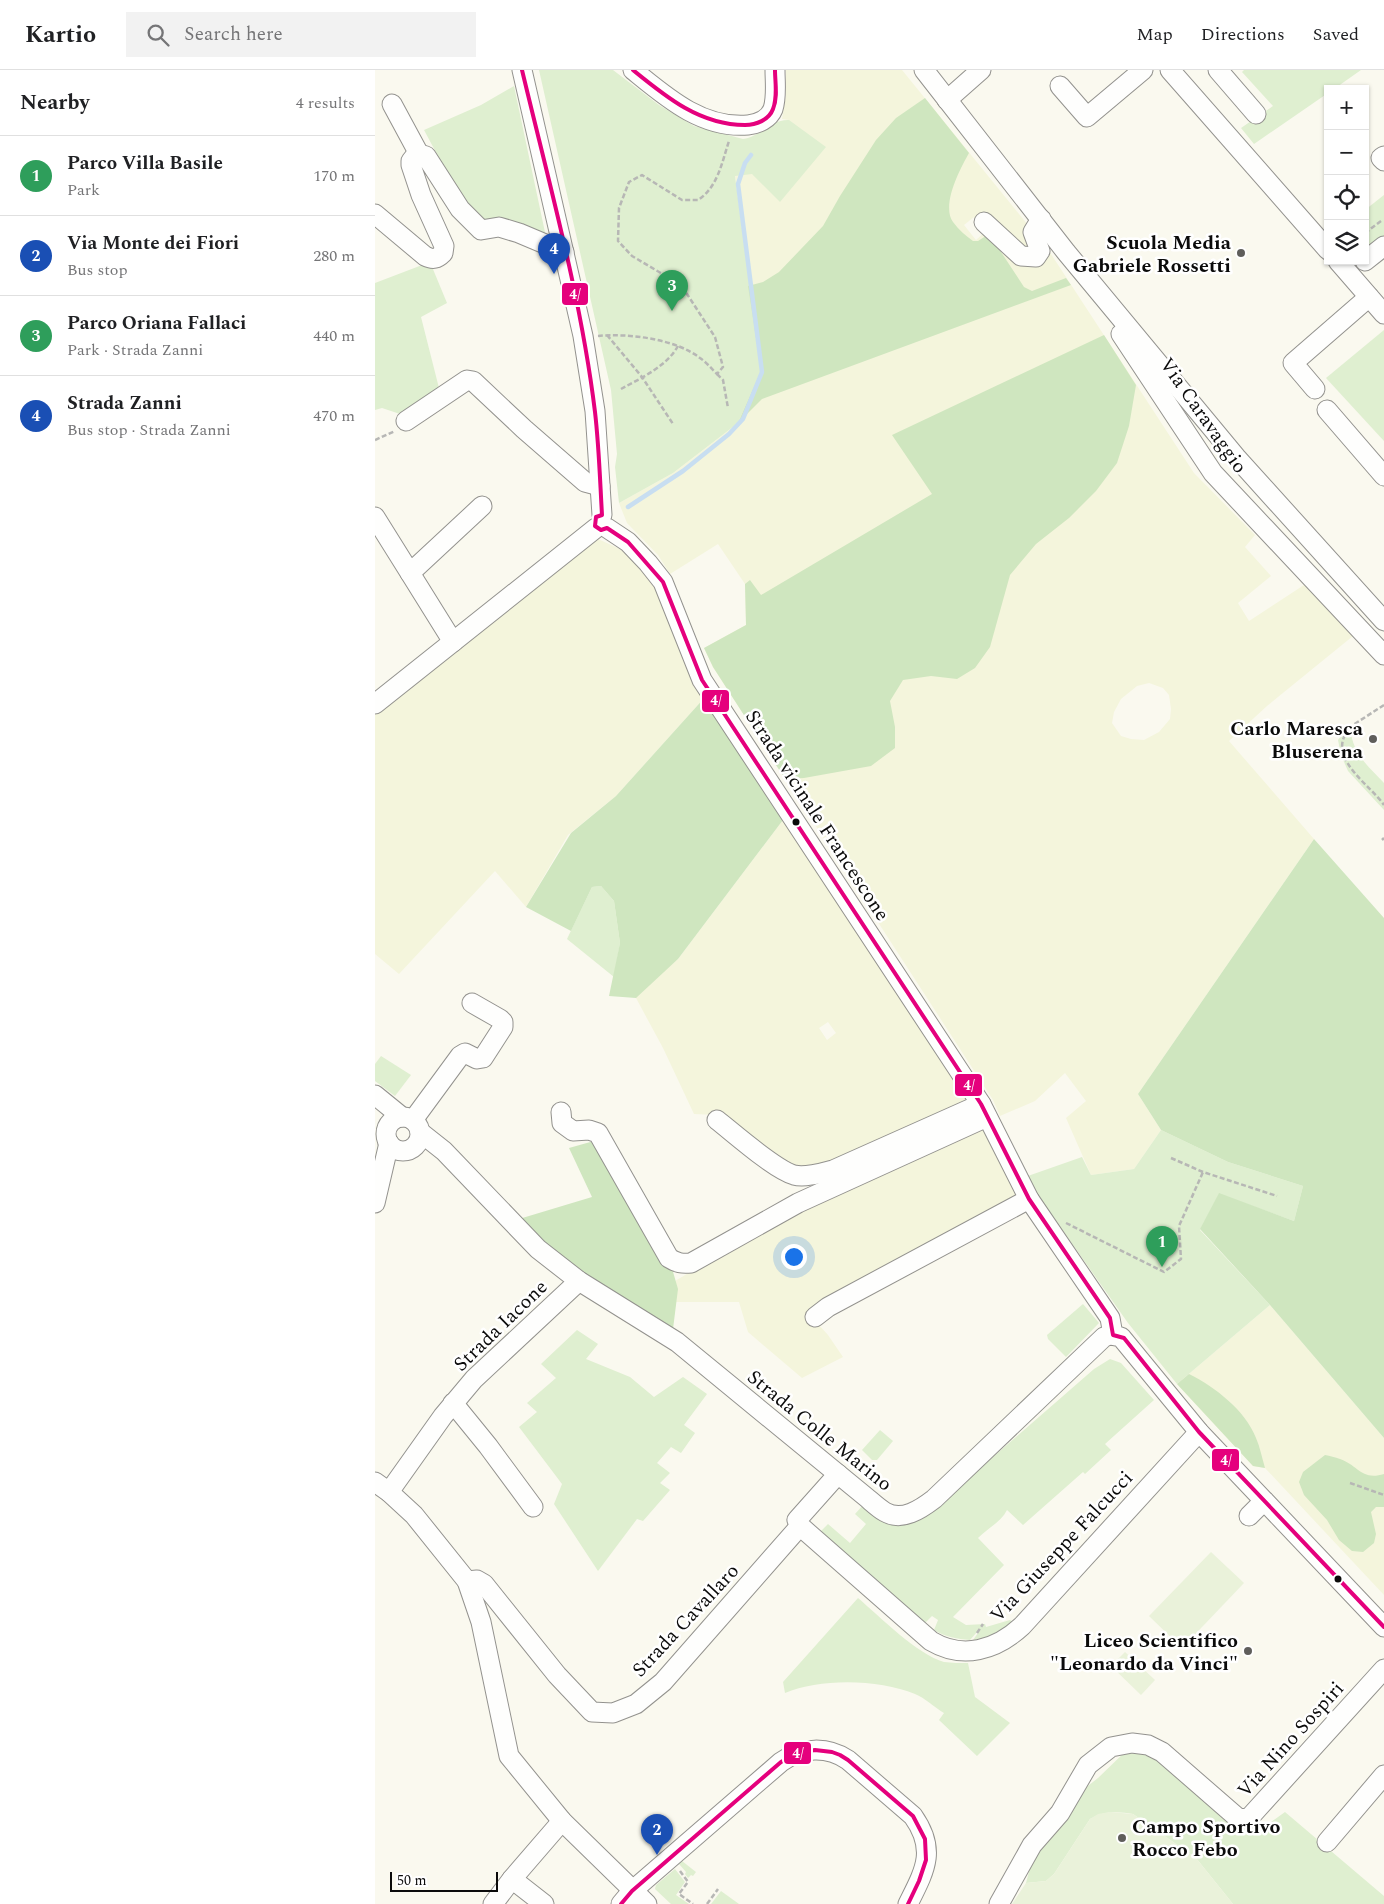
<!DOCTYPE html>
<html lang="en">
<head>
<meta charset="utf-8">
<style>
	:root { --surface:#fff; --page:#f2f2f2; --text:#202124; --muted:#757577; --line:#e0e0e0; --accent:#b45309 }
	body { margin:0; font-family:Spectral,serif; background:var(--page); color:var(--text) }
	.controls { position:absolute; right:15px; top:15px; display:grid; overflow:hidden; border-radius:0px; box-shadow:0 1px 4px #0004 }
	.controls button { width:45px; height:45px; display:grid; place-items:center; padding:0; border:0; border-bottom:1px solid var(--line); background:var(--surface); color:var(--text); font:25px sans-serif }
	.scale { position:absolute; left:15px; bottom:12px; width:108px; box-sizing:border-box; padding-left:5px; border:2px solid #0b0b0b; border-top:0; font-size:14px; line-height:18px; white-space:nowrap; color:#0b0b0b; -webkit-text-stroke:4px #fff; paint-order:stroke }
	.you { position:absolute; left:418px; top:1186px; width:18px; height:18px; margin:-12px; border:4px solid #fff; border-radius:50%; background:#1a73e8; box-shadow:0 0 0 8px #1a73e833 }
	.badge { display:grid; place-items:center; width:32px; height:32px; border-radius:50%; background:var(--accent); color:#fff; font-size:16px; font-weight:700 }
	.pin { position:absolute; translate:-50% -41px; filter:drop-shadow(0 1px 2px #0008) }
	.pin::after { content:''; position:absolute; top:26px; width:18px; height:15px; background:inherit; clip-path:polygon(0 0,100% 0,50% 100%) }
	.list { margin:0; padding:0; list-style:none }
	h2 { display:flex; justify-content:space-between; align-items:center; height:65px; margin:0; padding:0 20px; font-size:21px }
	h2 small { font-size:16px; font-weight:400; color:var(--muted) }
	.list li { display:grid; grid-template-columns:32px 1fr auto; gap:15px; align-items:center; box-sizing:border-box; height:80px; padding:0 20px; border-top:1px solid var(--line) }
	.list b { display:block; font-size:19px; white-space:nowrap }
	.list p { margin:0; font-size:16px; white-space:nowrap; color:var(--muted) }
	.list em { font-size:16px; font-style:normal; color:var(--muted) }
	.icon { flex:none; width:28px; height:28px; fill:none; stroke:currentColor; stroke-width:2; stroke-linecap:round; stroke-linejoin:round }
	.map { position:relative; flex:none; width:1009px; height:1834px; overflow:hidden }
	header { display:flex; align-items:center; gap:30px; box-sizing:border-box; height:70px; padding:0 25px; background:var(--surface); border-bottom:1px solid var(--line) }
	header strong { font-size:24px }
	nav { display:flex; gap:28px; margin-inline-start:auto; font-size:18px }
	.search { width:350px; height:45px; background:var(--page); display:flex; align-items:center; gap:12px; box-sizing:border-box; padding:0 18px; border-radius:0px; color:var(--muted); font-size:19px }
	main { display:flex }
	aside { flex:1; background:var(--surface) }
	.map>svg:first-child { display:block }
</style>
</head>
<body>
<header>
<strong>Kartio</strong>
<div class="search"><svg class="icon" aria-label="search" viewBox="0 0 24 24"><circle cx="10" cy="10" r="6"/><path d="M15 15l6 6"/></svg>Search here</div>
<nav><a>Map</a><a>Directions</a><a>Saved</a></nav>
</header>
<main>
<aside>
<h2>Nearby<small>4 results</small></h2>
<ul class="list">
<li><span class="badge" style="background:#2e9e5b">1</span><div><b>Parco Villa Basile</b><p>Park</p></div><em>170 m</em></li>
<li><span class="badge" style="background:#1a4fb4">2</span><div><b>Via Monte dei Fiori</b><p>Bus stop</p></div><em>280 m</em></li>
<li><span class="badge" style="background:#2e9e5b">3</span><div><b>Parco Oriana Fallaci</b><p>Park · Strada Zanni</p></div><em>440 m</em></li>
<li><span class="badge" style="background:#1a4fb4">4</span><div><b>Strada Zanni</b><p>Bus stop · Strada Zanni</p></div><em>470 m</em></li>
</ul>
</aside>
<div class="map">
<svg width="1009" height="1834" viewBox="0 0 1009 1834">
	<rect width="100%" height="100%" fill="#faf9ef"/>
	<g fill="#f4f5dc" fill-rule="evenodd">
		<path d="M 411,0 L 527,0 L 674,181 L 819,403 L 880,465 L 870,477 L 896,506 L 863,533 L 874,551 L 929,515 L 978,566 L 892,636 L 854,671 L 939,769 L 763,1024 L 786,1060 L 759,1099 L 716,1105 L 691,1048 L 711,1031 L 690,1003 L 660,1031 L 625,1046 L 618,1030 L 338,597 L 329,578 L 371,555 L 370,514 L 343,474 L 295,504 L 283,485 L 252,453 L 244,433 L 298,403 L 363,353 L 386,300 L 360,105 L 414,50 L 407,49 L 411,25 ZM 599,147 L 611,161 L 601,170 L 589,155 ZM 774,613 L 788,618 L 794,625 L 796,639 L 795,649 L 784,662 L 769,670 L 756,669 L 746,666 L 737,653 L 739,642 L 746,629 L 762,616 Z"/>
		<path d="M 223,469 L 245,479 L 266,493 L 284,516 L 331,626 L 241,726 L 193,765 L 151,837 L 120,801 L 24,904 L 0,884 L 0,645 Z"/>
		<path d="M 414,742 L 606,1034 L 458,1100 L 425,1098 L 399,1088 L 340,1045 L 319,1044 L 288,978 L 261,928 L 260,926 L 303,889 ZM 453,952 L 461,963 L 452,970 L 444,958 Z"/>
		<path d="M 610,1053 L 650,1129 L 434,1244 L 453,1265 L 468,1287 L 427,1308 L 373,1262 L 364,1232 L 301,1232 L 302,1219 L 300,1211 L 344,1185 L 406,1149 Z"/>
		<path d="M 895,1235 L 1009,1368 L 1009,1525 L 890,1398 L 878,1396 L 802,1314 Z"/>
	</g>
	<g fill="#dfefd0">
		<path d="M 164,0 L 238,0 L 284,35 L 319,56 L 368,69 C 385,67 396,49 414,50 L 451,77 L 405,132 L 377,104 L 360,106 L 386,300 L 363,353 L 298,403 L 244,433 L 240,397 L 242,384 L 236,320 Z"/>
		<path d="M 869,0 L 986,0 L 959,19 L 953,19 L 953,23 L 879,74 L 866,58 L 898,36 L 867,2 Z"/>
		<path d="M 139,16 L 171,167 L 103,152 L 79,116 L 49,60 L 106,35 Z"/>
		<path d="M 1009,125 L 1009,168 L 990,184 L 990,140 Z"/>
		<path d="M 55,192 L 72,233 L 46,247 L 65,322 L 28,345 L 7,338 L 0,340 L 0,213 Z"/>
		<path d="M 1009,260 L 1009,371 L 951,308 Z"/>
		<path d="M 973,662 L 976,664 C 980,686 994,697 1009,713 L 1009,740 L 973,701 L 966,685 L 963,670 L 968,663 Z"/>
		<path d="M 226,816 L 239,831 L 245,873 L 239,907 L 192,869 L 217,817 Z"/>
		<path d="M 6,986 L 36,1005 L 20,1026 L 0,1011 L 0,994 Z"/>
		<path d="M 786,1060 L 853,1092 L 928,1116 L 919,1151 L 844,1124 L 825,1160 L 895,1235 L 802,1314 L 753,1253 L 650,1107 L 707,1087 L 716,1105 L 759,1099 Z"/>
		<path d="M 708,1234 L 724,1253 L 691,1287 L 673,1269 L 672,1265 Z"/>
		<path d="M 202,1260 L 223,1274 L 211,1289 L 255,1307 L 279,1327 L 308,1307 L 332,1324 L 309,1355 L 320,1363 L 306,1383 L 296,1377 L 282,1393 L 295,1403 L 285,1413 L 295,1420 L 268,1451 L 262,1449 L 223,1501 L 179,1434 L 187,1414 L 144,1357 L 162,1342 L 152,1333 L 181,1308 L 166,1294 Z"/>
		<path d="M 735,1289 L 746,1293 L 779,1330 L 730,1374 L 736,1380 L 710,1404 L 708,1402 L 648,1455 L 632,1440 C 626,1452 613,1458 603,1468 L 629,1495 L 578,1547 L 591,1555 L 610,1554 L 611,1557 L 635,1550 L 638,1552 L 618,1566 L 598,1570 L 603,1563 L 602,1562 L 595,1570 C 582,1569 571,1567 559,1560 L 563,1550 L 557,1546 L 549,1554 L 444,1463 L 453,1454 L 475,1473 L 491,1454 L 480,1444 L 489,1434 L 538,1451 L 548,1448 L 719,1299 Z"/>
		<path d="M 505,1360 L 518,1371 L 502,1390 L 497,1390 L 487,1380 Z"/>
		<path d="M 483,1528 C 504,1546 543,1585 569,1592 C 577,1593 585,1593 593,1593 L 600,1627 L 635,1653 L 602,1686 L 564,1650 L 569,1643 C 559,1637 550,1628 540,1624 C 504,1609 445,1608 410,1623 L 408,1612 Z"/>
		<path d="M 753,1679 L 779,1680 L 866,1756 L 889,1757 L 910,1742 L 1009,1826 L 1009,1834 L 858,1834 L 821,1788 L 758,1744 C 742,1741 729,1741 715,1749 L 679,1804 L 671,1811 L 651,1813 L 655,1798 L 672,1768 L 704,1723 L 723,1708 Z"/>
		<path d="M 307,1791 L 321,1802 L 318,1806 L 316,1805 L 313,1808 L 310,1804 L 311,1802 L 304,1794 Z"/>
		<path d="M 300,1799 L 310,1812 L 301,1825 L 314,1834 L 296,1834 L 280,1819 L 281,1815 Z"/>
		<path d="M 346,1821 L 364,1834 L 336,1834 Z"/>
	</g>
	<g fill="#cfe6bf">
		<path d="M 550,28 L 594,83 C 585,99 566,135 578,152 C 584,160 591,166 598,171 L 603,171 L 614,164 L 625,175 L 626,182 L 649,217 L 657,221 L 691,208 L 696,215 L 387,329 L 363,353 L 386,300 L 373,216 L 388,212 L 404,202 L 448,156 L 465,126 L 501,70 L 521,48 Z"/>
		<path d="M 729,265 L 761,315 L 754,356 L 742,393 L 721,421 L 694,448 L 661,474 L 635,505 L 615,577 L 600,598 L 582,609 L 556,606 L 528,610 L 515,631 L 520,657 L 520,678 L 496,696 L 429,708 L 410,709 L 338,597 L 329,578 L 371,555 L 370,514 L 375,510 L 386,525 L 557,424 L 517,365 Z"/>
		<path d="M 331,626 L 414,742 L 303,889 L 261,928 L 234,926 L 245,873 L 239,831 L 226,816 L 217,817 L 196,861 L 151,837 L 196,763 L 241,726 Z"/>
		<path d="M 939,769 L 1009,848 L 1009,1368 L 895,1235 L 825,1159 L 844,1123 L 919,1151 L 928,1116 L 853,1092 L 786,1060 L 763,1024 Z"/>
		<path d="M 226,1069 L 294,1188 L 303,1219 L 298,1259 L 216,1211 L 178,1182 L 144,1149 L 217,1127 L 194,1078 Z"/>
		<path d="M 814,1304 C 840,1317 870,1340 881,1368 C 885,1377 887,1388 890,1398 L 878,1396 L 802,1314 Z"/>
		<path d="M 950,1385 C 955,1386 960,1387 965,1389 C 983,1395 986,1411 1009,1404 L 1009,1437 L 1001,1437 L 996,1442 L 1001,1464 L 999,1473 L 988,1482 L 977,1481 L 964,1470 L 952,1450 L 929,1425 L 924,1412 L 928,1402 Z"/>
	</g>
	<g fill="#eaf2da">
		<path d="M 836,1482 L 869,1513 L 807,1578 L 774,1546 Z"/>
		<path d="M 750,1582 L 780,1610 L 766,1625 L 736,1596 Z"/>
		<path d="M 735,1742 L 758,1744 L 821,1788 L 858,1834 L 637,1834 L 651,1813 L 671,1811 L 679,1804 L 715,1749 L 723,1744 Z"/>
	</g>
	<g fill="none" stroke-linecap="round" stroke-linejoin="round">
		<path stroke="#c8def1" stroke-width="4.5" d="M 253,437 L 308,401 L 354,364 L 368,349 L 387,302 L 363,114 L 370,93 L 376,85"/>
		<defs>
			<g id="minor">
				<path d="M 147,0 L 208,266 L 220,341 L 227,445"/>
				<path d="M 258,0 C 291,27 327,59 373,55 C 383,54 394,49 398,39 C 402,27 400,12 400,0"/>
				<path d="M 549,0 L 691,182 L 861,387 L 1009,551"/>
				<path d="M 795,0 L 953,180"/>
				<path d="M 843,0 L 881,44"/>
				<path d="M 685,16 L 712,47 L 768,0"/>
				<path d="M 572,30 L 606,0"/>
				<path d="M 17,34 L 44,84"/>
				<path d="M 1009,86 L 1006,88 L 1009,91"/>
				<path d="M 0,144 L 50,186 C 58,190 62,189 68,183 L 69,176 L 46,125 L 36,95 L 36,91 L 40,86 L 44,84 L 51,86 L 85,139 L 106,160 L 124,157 L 144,163 L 189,182"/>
				<path d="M 609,152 L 646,186 L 661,187 L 665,181 L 658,162 L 666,149"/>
				<path d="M 963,191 L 1009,244"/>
				<path d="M 990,191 L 1009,176"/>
				<path d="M 746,264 L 838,403 L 1009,585"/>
				<path d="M 940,319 L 918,293 L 994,227"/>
				<path d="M 952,340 L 1009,406"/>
				<path d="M 31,351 L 92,310 L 98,311 L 149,359 L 210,412 L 225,416"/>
				<path d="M 0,447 L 35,503 L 107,436"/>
				<path d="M 232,458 L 253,472 L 273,493 L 288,512 L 327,610 L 606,1034 L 654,1129 L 735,1248 L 738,1265"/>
				<path d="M 35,503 L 78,572"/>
				<path d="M 0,634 L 221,458"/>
				<path d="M 0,1025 L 27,1047"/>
				<path d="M 186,1042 L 187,1053 L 198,1061 L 214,1060 L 223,1063 L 294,1188 C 302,1193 307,1194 316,1193 L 423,1133 L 612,1047"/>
				<circle cx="28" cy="1064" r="17"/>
				<path d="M 38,1050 L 85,986 L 90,983 L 102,989 L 108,988 L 128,957 L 128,952 L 125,949 L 97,933"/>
				<path d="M 342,1050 C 360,1064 399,1099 419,1105 C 430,1108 446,1103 458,1100 L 606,1034"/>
				<path d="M 45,1062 L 69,1081 L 163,1179 L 204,1211 L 302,1272 L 491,1427 C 497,1432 503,1438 510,1442 C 527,1452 546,1439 559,1429 L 729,1267 L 735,1265 L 746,1267 L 824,1362 L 1009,1557"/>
				<path d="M 0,1133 L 14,1073"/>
				<path d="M 440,1247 L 453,1237 L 654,1129"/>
				<path d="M 78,1333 L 113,1376 L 158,1437"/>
				<path d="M 463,1404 L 422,1450 L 425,1456 L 556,1571 C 588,1590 621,1580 647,1556 L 824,1362"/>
				<path d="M 0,1412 L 14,1422 L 39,1445 L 92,1511 L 106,1552 L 134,1686 L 187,1751 L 272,1834"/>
				<path d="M 14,1422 L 68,1346 L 99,1309 L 204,1211"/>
				<path d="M 874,1446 L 889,1431"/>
				<path d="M 92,1511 L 102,1510 L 109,1514 L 182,1605 L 217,1642 L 238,1643 L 261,1634 L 288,1612 L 425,1456"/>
				<path d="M 952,1772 L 1009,1705"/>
				<path d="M 137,1809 L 169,1834"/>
				<path d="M 118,1834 L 137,1809 L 187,1751"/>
				<path d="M 246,1834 L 257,1821 L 406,1692 C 427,1677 452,1676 473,1690 L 538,1746 C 562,1780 550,1800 533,1834"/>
				<path d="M 624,1834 L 657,1775 L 685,1743 L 713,1695 L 736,1677 L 757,1673 L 773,1675 L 787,1682 L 864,1749 L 874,1748 L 1009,1599"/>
			</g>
		</defs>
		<use href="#minor" stroke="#93928e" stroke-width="21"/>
		<g stroke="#b7b7b5" stroke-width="2.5" stroke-dasharray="5 2.5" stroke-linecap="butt">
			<path d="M 990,163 L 1006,151"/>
			<path d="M 232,265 L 267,307 L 298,354"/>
			<path d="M 223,266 C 253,263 301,269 325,288 C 331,292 336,298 342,304 L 348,297 L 340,267 L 312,224 L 296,209 L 257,186 L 243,171 L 244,138 L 254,112 L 267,105 L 307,130 L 323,130 C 343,117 347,92 354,71"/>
			<path d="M 342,304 L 348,310 L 353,338"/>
			<path d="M 246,319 C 266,308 291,297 303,276"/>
			<path d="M 0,370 L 20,361"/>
			<path d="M 1009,635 L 978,655 L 979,661 L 970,665 C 956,691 997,717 1009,735"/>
			<path d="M 1007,770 L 1009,768"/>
			<path d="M 796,1088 L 828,1102 L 902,1126"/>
			<path d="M 691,1153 L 789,1202 L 806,1189 L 804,1156 L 828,1102"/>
			<path d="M 975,1413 L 1009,1425"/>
			<path d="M 602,1563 L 608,1554"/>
			<path d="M 305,1801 L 313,1812 L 304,1824 L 318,1834"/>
			<path d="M 332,1834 L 343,1819"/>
		</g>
		<use href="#minor" stroke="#fefefd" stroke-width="19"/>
		<defs>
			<g id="bus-1">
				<path d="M 147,0 C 174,113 206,227 220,342 C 224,376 225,411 227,445 L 221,447 L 220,456 L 226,460 L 232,458 L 253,472 L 288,512 L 327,610 L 606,1034 L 654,1129 L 735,1248 L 738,1265 L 749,1268 L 824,1362 L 1009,1557"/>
				<path d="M 258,0 C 291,27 325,55 370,55 C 381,55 394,50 398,39 C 403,27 400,12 400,0"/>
				<path d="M 246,1834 L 257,1821 L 406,1692 L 422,1683 L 440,1680 L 457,1682 L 465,1685 L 473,1690 L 538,1746 L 550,1769 L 551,1790 L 544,1811 L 533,1834"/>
			</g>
		</defs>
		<use href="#bus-1" stroke="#fff" stroke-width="8"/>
		<use href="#bus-1" stroke="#e5007d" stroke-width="4"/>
	</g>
	<g fill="#5f5e5b" stroke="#fff" stroke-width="2">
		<circle cx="866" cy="183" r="5"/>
		<circle cx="998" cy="669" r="5"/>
		<circle cx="873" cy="1581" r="5"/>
		<circle cx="747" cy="1768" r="5"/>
	</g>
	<g fill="#0b0b0b" stroke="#fff" stroke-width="2">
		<circle cx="421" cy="752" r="4.5"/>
		<circle cx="963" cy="1509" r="4.5"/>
	</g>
	<g text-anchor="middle" stroke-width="5" stroke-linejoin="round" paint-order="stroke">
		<g font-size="20" font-weight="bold" fill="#0b0b0b" stroke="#fff" text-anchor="end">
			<text x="856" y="179">Scuola Media<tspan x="856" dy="23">Gabriele Rossetti</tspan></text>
			<text x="988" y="665">Carlo Maresca<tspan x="988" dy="23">Bluserena</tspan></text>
			<text x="863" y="1577">Liceo Scientifico<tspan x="863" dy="23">"Leonardo da Vinci"</tspan></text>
			<text x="757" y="1763" text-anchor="start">Campo Sportivo<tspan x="757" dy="23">Rocco Febo</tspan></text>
		</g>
		<g font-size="20" fill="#0b0b0b" stroke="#fff">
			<text transform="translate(829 345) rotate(55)" y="7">Via Caravaggio</text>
			<text transform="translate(443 745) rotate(57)" y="7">Strada vicinale Francescone</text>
			<text transform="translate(125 1255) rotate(-44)" y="7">Strada Iacone</text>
			<text transform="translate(445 1360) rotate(39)" y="7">Strada Colle Marino</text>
			<text transform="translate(686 1476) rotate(-47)" y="7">Via Giuseppe Falcucci</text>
			<text transform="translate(310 1550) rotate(-47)" y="7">Strada Cavallaro</text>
			<text transform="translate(915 1669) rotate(-48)" y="7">Via Nino Sospiri</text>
		</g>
	</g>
	<g stroke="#fff" stroke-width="2">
		<rect x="186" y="212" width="28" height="24" rx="5" fill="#e5007d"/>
		<rect x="326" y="619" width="29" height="24" rx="5" fill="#e5007d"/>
		<rect x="579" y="1003" width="29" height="24" rx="5" fill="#e5007d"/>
		<rect x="836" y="1378" width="29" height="24" rx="5" fill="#e5007d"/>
		<rect x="408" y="1671" width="29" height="24" rx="5" fill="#e5007d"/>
	</g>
	<g font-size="14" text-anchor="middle" font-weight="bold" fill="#fff">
		<text x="200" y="229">4/</text>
		<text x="341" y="635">4/</text>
		<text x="594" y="1020">4/</text>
		<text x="851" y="1395">4/</text>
		<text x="423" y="1688">4/</text>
	</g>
</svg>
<div class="controls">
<button>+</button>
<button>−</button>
<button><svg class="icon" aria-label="locate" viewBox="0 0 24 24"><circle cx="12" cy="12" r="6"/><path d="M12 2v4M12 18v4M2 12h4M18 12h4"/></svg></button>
<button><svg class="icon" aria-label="layers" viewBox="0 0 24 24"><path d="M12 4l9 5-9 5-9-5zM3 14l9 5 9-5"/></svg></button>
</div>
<div class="scale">50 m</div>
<div class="you"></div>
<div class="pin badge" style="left:787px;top:1197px;background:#2e9e5b">1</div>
<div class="pin badge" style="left:282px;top:1785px;background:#1a4fb4">2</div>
<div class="pin badge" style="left:297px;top:241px;background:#2e9e5b">3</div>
<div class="pin badge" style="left:179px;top:204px;background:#1a4fb4">4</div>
</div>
</main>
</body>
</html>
